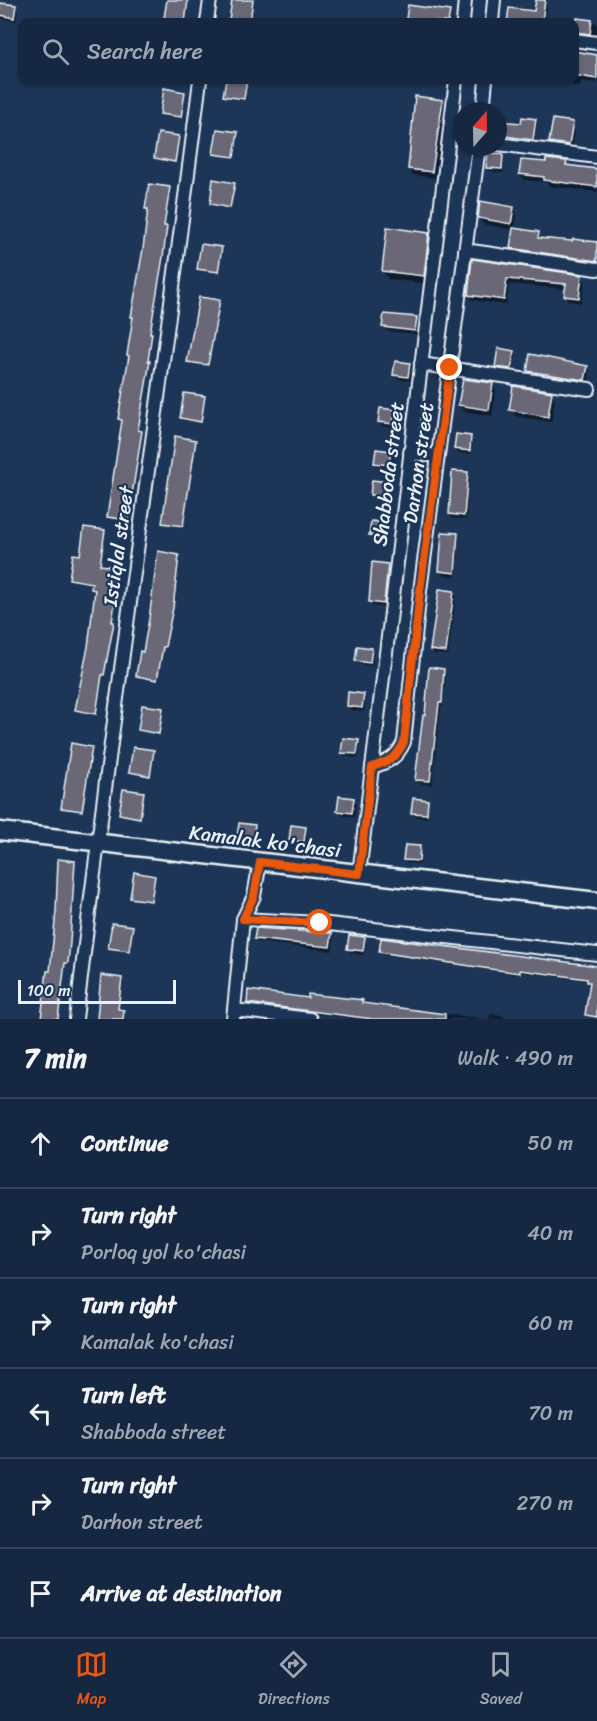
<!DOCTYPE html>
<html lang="en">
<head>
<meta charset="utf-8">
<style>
	:root { --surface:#162841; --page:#23344c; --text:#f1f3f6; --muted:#9ea6b1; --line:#35445a; --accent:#ea580c }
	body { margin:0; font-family:Sriracha,sans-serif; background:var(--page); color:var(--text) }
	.compass { position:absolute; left:453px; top:102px; width:54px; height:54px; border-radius:50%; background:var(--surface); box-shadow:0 2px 4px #0004; rotate:20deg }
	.scale { position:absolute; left:18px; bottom:15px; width:158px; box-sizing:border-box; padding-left:6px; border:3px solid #e8f1f8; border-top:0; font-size:16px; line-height:21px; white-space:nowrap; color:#e8f1f8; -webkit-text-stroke:4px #1d3557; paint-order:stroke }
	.stop { position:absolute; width:18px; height:18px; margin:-14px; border:4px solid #ea580c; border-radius:50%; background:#fff }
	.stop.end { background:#ea580c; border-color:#fff; box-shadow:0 2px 6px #0008 }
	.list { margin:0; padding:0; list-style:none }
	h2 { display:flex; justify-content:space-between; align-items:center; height:78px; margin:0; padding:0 24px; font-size:26px }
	h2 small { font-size:20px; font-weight:400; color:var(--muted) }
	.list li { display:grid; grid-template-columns:39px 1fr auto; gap:18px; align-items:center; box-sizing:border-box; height:90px; padding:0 24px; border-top:2px solid var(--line) }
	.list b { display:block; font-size:22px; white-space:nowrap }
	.list p { margin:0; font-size:20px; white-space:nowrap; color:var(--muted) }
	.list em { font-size:20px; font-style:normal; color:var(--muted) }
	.icon { flex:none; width:33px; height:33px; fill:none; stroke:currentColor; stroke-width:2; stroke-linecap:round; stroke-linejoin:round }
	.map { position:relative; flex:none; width:597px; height:1019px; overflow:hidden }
	.search { position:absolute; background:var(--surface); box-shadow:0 2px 4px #0004; left:18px; right:18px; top:18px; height:66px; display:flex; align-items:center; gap:15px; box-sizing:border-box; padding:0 21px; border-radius:12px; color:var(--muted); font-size:22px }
	.sheet { height:618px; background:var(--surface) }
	nav { display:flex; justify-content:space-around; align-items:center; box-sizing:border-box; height:84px; border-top:2px solid var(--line); background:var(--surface); font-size:16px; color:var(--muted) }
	nav a { display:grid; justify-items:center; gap:3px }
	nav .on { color:var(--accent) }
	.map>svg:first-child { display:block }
</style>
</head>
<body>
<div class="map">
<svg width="597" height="1019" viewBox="0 0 597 1019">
	<rect width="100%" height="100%" fill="#1d3557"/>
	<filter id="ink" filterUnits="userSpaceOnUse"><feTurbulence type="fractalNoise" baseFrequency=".0167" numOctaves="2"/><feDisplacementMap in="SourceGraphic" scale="12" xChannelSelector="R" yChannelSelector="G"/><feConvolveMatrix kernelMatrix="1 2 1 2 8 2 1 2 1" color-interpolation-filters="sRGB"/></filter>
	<g filter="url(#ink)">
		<g fill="#0007">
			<path d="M 168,0 L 188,0 L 185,22 L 166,20 Z"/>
			<path d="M 234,0 L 254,0 L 251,22 L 230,22 Z"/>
			<path d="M 544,2 L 547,8 L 545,22 L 509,22 L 510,10 L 536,13 Z"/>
			<path d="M 0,4 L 15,7 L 17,10 L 16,21 L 0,18 Z"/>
			<path d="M 448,13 L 451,22 L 410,22 L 408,19 Z"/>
			<path d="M 578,19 L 597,23 L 597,38 L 579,35 L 576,32 Z"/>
			<path d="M 574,52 L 597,55 L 597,83 L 581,81 L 580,87 L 561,83 L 559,80 L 574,80 Z"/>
			<path d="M 227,80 L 248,80 L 245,100 L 226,97 Z"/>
			<path d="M 442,101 L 446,107 L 435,178 L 413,175 L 409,169 Z"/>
			<path d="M 535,120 L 537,124 L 534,144 L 499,139 L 498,137 L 498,122 L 522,125 Z"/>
			<path d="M 572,123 L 575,129 L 572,151 L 554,148 L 551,142 Z"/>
			<path d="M 237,133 L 234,158 L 216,155 L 215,154 Z"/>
			<path d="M 178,138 L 175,162 L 156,159 L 155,158 Z"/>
			<path d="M 502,156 L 504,160 L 503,173 L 490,171 L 488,167 Z"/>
			<path d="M 566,163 L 568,166 L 597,170 L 597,192 L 549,186 L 547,182 L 524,180 L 521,174 Z"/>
			<path d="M 234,185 L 231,209 L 212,206 L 211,204 Z"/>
			<path d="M 169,188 L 164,227 L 167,229 L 163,259 L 151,334 L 152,336 L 148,362 L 149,364 L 138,432 L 142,434 L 128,521 L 109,516 L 123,421 L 120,419 L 130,358 L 149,210 L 146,209 Z"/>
			<path d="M 513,208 L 517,215 L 514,230 L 483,224 L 479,218 Z"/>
			<path d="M 538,233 L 542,240 L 597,244 L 597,265 L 515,254 L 512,248 Z"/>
			<path d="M 428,234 L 433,243 L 428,284 L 388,279 L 383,270 Z"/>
			<path d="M 221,249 L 218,273 L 199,270 L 199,269 Z"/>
			<path d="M 474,261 L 581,277 L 585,282 L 581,303 L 569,301 L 565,295 L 567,289 L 509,284 L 506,305 L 472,300 L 469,294 Z"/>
			<path d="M 219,302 L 209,366 L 190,363 L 189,362 Z"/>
			<path d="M 416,319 L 418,323 L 417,334 L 386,331 L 384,327 Z"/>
			<path d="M 514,352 L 516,356 L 513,372 L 499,370 L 497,366 Z"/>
			<path d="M 409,364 L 412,368 L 410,381 L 397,379 L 395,375 Z"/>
			<path d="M 587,367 L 590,373 L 588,385 L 532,377 L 529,371 Z"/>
			<path d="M 492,384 L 496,391 L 492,416 L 464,411 L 460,405 Z"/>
			<path d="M 551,393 L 555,400 L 551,422 L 515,416 L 511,410 Z"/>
			<path d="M 204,398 L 201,423 L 182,420 L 181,418 Z"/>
			<path d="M 394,411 L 397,415 L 395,428 L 382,426 L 380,422 Z"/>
			<path d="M 470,437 L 473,441 L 471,454 L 458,453 L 456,449 Z"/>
			<path d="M 390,452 L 393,456 L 391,469 L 378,467 L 375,463 Z"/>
			<path d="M 467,474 L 469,478 L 466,519 L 452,518 L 450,514 Z"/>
			<path d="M 387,484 L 389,488 L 387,500 L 374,498 L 372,494 Z"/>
			<path d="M 386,524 L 388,528 L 386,541 L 373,539 L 371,535 Z"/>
			<path d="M 104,532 L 100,566 L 109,602 L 115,597 L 116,599 L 112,624 L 113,625 L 104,676 L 102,676 L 96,715 L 76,710 L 80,687 L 82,687 L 97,591 L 93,589 L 94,584 L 71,579 L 81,557 Z"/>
			<path d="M 457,535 L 459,539 L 456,576 L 443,575 L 441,571 Z"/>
			<path d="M 178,556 L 173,610 L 166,648 L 163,648 L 158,681 L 139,678 L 144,653 Z"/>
			<path d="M 387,566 L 389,570 L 385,607 L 373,606 L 370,602 Z"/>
			<path d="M 453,592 L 456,596 L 448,655 L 434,654 L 432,650 Z"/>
			<path d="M 371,650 L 373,654 L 372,666 L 359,664 L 356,660 Z"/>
			<path d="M 443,670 L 446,674 L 443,706 L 441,706 L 432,785 L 419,783 L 416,779 L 426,717 Z"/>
			<path d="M 363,695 L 365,699 L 364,712 L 350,710 L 348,706 Z"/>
			<path d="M 162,710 L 160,734 L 141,731 L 140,730 Z"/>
			<path d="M 358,741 L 360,745 L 358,758 L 345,756 L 343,752 Z"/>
			<path d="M 91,749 L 82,812 L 63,809 L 62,808 Z"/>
			<path d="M 143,794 L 141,818 L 122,815 L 121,814 Z"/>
			<path d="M 353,800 L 356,804 L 354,817 L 341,815 L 338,811 Z"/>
			<path d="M 427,801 L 429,805 L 428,818 L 415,816 L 413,813 Z"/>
			<path d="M 254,826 L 256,830 L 254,843 L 241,841 L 239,837 Z"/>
			<path d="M 305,829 L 307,833 L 306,845 L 292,843 L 290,840 Z"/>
			<path d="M 419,848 L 421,852 L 420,864 L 407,863 L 405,859 Z"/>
			<path d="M 74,862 L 68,964 L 65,964 L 58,1019 L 42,1019 Z"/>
			<path d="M 132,927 L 129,952 L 110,949 L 109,948 Z"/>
			<path d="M 331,934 L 334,938 L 332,951 L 258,942 L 256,938 Z"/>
			<path d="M 364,938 L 366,942 L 364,955 L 351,953 L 349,949 Z"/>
			<path d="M 380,952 L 597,967 L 597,1018 L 588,1017 L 587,1015 L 591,984 L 588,981 L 521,972 L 521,975 L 382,954 Z"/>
			<path d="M 309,1000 L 362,1002 L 363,1004 L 487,1019 L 358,1019 L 250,1006 L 248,1003 Z"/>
			<path d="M 490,1014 L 503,1016 L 505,1019 L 489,1019 Z"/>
		</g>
		<g fill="#6b6876" stroke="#e8f1f8" stroke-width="1.5">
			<path d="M 167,0 L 188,0 L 185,22 L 164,18 Z"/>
			<path d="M 232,0 L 253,0 L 250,22 L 229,20 Z"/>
			<path d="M 536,0 L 545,0 L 542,22 L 507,22 L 509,8 L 534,11 Z"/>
			<path d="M 0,3 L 16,5 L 14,18 L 0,15 Z"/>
			<path d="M 408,5 L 450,11 L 448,22 L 429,22 L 406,19 Z"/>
			<path d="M 577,18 L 592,20 L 590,34 L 575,32 Z"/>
			<path d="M 574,51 L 597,55 L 597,79 L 574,75 Z"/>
			<path d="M 226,80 L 247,80 L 244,99 L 223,96 Z"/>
			<path d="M 164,88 L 185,92 L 181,117 L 160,114 Z"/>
			<path d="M 415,96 L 443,100 L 432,172 L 408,169 Z"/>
			<path d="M 522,117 L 536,119 L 533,140 L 498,135 L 498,121 L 521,123 Z"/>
			<path d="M 553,119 L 573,122 L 569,145 L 549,142 Z"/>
			<path d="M 217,129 L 238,132 L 234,157 L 213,154 Z"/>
			<path d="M 158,133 L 179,136 L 175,162 L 154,158 Z"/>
			<path d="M 488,153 L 503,154 L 502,169 L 486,168 Z"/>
			<path d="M 546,159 L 567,161 L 566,165 L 597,169 L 597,187 L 544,180 L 544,177 L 519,174 L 521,160 L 546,162 Z"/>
			<path d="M 213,179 L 235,183 L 230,208 L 210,204 Z"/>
			<path d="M 149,184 L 170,187 L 164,226 L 167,226 L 163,257 L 150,333 L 152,333 L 148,361 L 150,361 L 138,430 L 142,431 L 128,520 L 107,517 L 122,420 L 118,419 L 129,356 L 127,355 L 133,317 L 131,317 L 143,249 L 148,209 L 145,209 Z"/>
			<path d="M 480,201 L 514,207 L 511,224 L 478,218 Z"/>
			<path d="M 387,227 L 429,233 L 424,276 L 382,271 Z"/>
			<path d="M 513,228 L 539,232 L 538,238 L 572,241 L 573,239 L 597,242 L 597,261 L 510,248 Z"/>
			<path d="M 201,244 L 222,247 L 218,272 L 197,269 Z"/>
			<path d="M 472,259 L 582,275 L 579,298 L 564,296 L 566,284 L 507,279 L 504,300 L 468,295 Z"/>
			<path d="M 199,297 L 220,300 L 208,365 L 187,362 Z"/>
			<path d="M 384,314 L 417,317 L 415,331 L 382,327 Z"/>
			<path d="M 498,348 L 515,351 L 511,369 L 495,367 Z"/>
			<path d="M 530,354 L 588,366 L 585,380 L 527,371 Z"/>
			<path d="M 395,361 L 410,363 L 408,377 L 393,375 Z"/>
			<path d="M 463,379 L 493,383 L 489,410 L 458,405 Z"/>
			<path d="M 513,386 L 552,392 L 548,417 L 509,410 Z"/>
			<path d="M 184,393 L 205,396 L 201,422 L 180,418 Z"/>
			<path d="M 380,408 L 395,410 L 393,424 L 378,422 Z"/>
			<path d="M 456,434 L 471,436 L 470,451 L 454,449 Z"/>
			<path d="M 175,436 L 196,440 L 183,526 L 162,523 Z"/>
			<path d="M 376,449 L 391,451 L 389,465 L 374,463 Z"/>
			<path d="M 452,471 L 468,472 L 464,516 L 449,514 Z"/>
			<path d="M 372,480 L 388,482 L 386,497 L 370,495 Z"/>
			<path d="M 371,521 L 387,523 L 385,537 L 369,535 Z"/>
			<path d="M 84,527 L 105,530 L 100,565 L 116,567 L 112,595 L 116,596 L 112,622 L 114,622 L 104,675 L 102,675 L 96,714 L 75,710 L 88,647 L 95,590 L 91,589 L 92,583 L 69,579 L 73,554 L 80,555 Z"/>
			<path d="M 442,532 L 458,533 L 455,573 L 439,571 Z"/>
			<path d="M 158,551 L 179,555 L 173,608 L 165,647 L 163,647 L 157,680 L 136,676 L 140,651 L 143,652 L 149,619 Z"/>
			<path d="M 372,562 L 388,564 L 384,604 L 369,602 Z"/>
			<path d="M 439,589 L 454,591 L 446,652 L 430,650 Z"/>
			<path d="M 357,646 L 372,648 L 370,663 L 355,661 Z"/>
			<path d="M 429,667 L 444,669 L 442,703 L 439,703 L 430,781 L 415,780 L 423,715 L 425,715 Z"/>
			<path d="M 348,692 L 364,694 L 362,708 L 347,706 Z"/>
			<path d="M 142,705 L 163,708 L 159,734 L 138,730 Z"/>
			<path d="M 343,738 L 359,740 L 357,754 L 341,753 Z"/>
			<path d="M 71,743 L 92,747 L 82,811 L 61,808 Z"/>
			<path d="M 133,747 L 154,750 L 150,776 L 129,772 Z"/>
			<path d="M 123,789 L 144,792 L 140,818 L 119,814 Z"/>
			<path d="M 339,796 L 354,798 L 352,813 L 337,811 Z"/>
			<path d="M 413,798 L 428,800 L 427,814 L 411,813 Z"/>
			<path d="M 239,823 L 255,825 L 253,839 L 237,837 Z"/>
			<path d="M 291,825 L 306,827 L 304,842 L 289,840 Z"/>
			<path d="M 405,845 L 420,846 L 419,861 L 403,860 Z"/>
			<path d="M 58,859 L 75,861 L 70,942 L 68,963 L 65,963 L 58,1019 L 41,1019 L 47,971 L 50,971 L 56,911 Z"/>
			<path d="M 134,872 L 155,876 L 151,901 L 130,898 Z"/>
			<path d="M 112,923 L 133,926 L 129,951 L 108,948 Z"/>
			<path d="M 256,928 L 332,933 L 330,947 L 254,939 Z"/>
			<path d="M 349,935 L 365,937 L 363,951 L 347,949 Z"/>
			<path d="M 381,938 L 597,966 L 597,1017 L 585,1015 L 590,982 L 587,982 L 587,979 L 520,970 L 520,973 L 490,969 L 379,952 Z"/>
			<path d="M 101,975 L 122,978 L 118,1009 L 124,1010 L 123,1019 L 97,1019 Z"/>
			<path d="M 248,990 L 308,998 L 308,994 L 363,1000 L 362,1003 L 445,1014 L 445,1019 L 373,1019 L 247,1003 Z"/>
		</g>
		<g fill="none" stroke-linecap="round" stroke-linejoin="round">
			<defs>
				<g id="street">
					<path d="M 207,22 L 210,0"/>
					<path d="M 463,22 L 465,0"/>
					<path d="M 492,22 L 494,0"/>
					<path d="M 574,40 L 597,43"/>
					<path d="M 483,111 L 486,80"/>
					<path d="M 498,144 L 597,157"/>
					<path d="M 465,250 L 597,269"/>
					<path d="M 421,364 L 589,389"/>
					<path d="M 410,453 L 438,456"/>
					<path d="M 372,767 C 388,762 397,758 404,742 L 420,591 L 479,147"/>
					<path d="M 359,874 L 456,80"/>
					<path d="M 243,919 L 320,923 L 597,954"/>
					<path d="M 234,1010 L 310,1019"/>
					<path d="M 76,1019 C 113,705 161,393 200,80"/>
					<path d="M 233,1019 L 243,919 L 254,896 L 260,862"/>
				</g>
				<path id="secondary" d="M 0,831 L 597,901"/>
			</defs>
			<use href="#street" stroke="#e8f1f8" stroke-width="16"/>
			<use href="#secondary" stroke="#e8f1f8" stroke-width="21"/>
			<use href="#street" stroke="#1d3557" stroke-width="12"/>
			<use href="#secondary" stroke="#1d3557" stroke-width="16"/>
		</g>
	</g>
	<g fill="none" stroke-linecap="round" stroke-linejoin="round" filter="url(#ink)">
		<path stroke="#ea580c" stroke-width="8" d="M 320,923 L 243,919 L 254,896 L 260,862 L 359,874 L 372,767 C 388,762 397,758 404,742 L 420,591 L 450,368"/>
	</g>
	<g text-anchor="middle" stroke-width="4.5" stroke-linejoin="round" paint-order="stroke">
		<g font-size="20" fill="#e8f1f8" stroke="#1d3557">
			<text transform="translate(418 463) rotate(-82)" y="7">Darhon street</text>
			<text transform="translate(388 474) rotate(-83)" y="7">Shabboda street</text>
			<text transform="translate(118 546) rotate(-82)" y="7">Istiqlal street</text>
			<text transform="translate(265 841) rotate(7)" y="7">Kamalak ko'chasi</text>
		</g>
	</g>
</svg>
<svg class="compass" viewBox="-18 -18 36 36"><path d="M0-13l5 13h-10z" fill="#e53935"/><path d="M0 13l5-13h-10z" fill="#9ea6b1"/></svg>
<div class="scale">100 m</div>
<div class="stop" style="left:320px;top:923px"></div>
<div class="stop end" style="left:450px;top:368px"></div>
<div class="search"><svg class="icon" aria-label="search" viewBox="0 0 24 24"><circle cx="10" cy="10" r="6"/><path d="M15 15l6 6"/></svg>Search here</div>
</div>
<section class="sheet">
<h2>7 min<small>Walk · 490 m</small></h2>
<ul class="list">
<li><svg class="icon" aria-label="ahead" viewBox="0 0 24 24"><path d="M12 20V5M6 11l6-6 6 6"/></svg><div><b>Continue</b></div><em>50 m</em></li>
<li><svg class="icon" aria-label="right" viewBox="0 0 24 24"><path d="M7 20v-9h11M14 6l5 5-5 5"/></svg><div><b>Turn right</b><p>Porloq yol ko'chasi</p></div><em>40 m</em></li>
<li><svg class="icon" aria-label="right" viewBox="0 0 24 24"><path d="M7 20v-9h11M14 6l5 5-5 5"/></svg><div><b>Turn right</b><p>Kamalak ko'chasi</p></div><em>60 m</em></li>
<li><svg class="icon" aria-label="left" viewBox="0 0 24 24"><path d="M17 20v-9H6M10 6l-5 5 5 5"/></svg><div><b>Turn left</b><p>Shabboda street</p></div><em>70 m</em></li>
<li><svg class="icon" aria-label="right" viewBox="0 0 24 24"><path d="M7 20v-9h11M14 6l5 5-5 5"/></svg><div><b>Turn right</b><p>Darhon street</p></div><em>270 m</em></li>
<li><svg class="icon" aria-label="arrive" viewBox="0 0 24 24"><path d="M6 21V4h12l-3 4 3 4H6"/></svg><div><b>Arrive at destination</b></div></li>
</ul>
</section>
<nav>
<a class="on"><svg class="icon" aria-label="map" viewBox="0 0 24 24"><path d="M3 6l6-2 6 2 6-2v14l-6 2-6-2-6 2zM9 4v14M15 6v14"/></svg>Map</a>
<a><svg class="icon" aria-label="directions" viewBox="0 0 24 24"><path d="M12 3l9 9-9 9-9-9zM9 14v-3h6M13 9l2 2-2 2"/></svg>Directions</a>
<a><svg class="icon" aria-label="saved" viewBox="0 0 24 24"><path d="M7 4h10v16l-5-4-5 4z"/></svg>Saved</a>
</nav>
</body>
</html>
